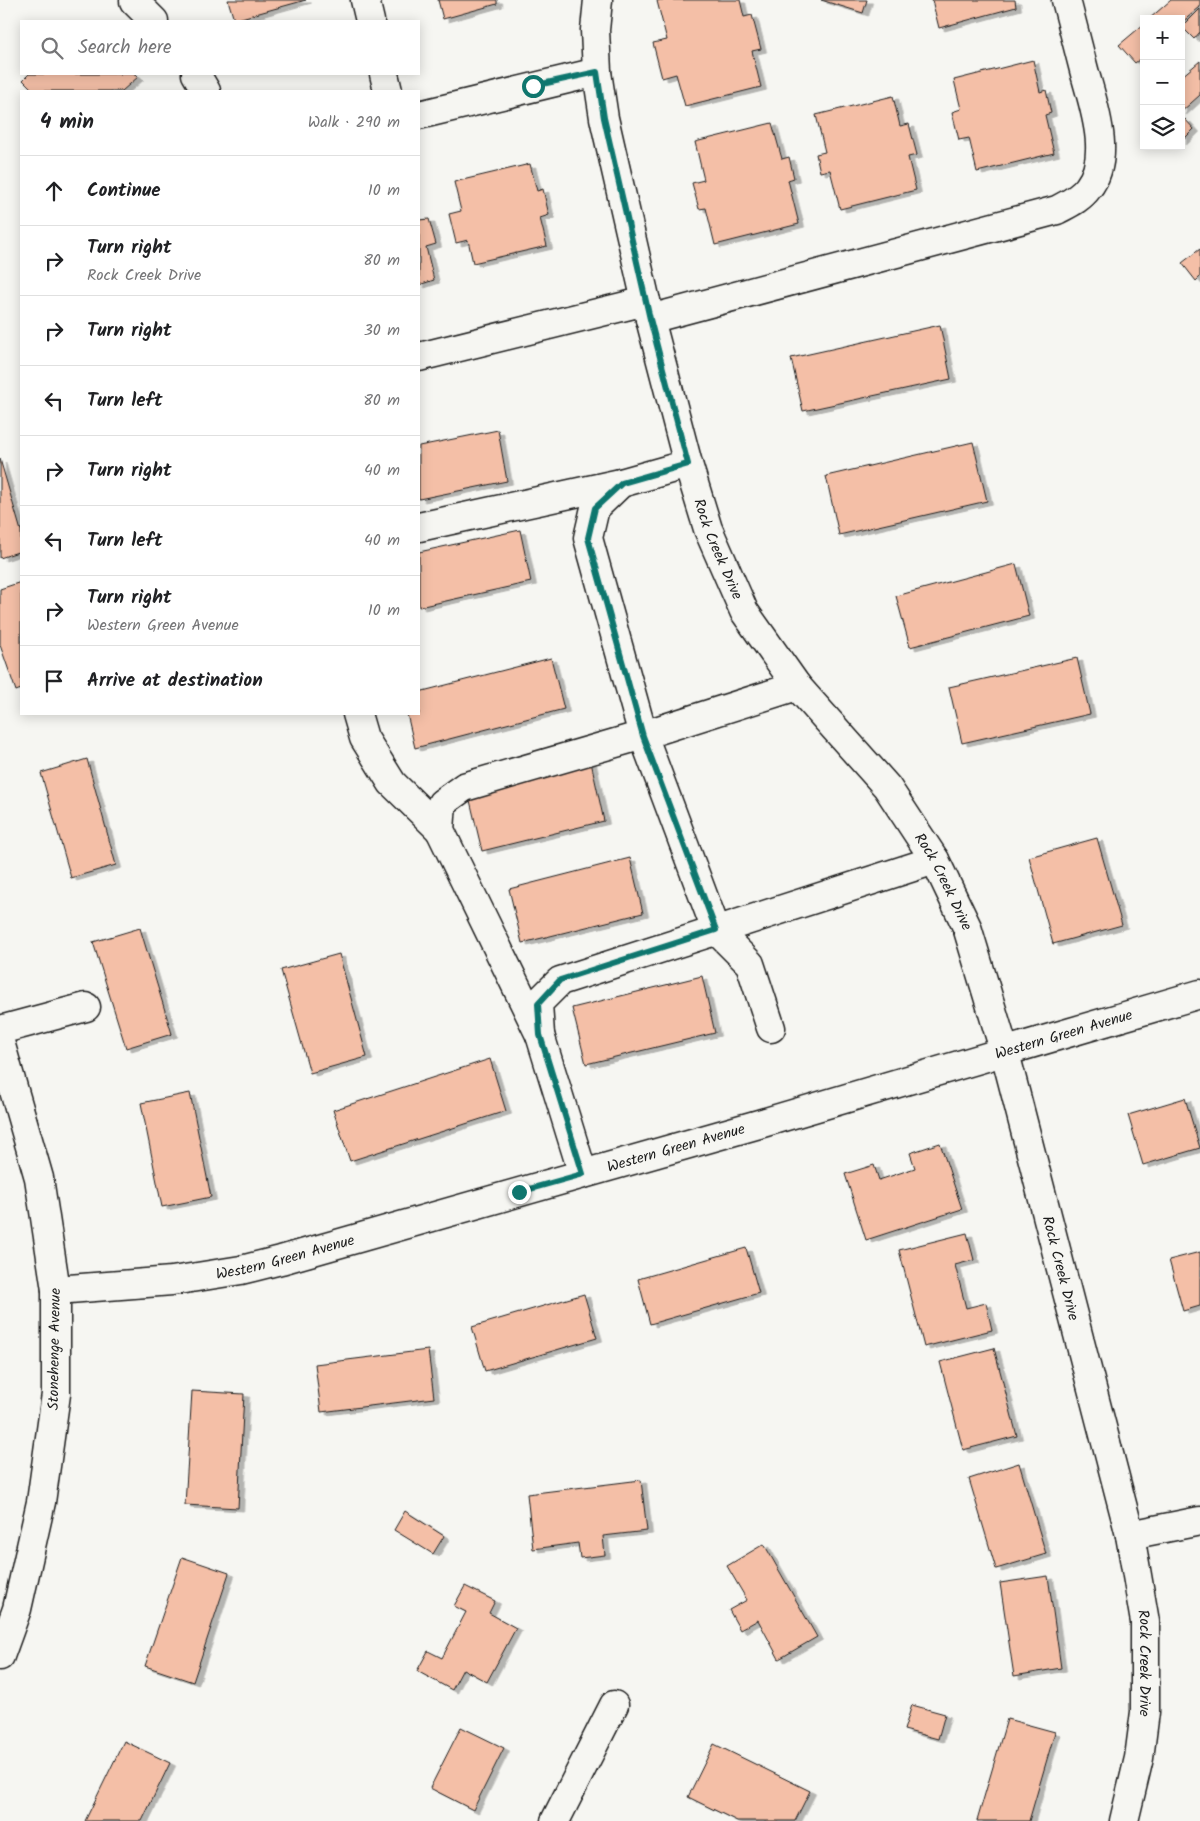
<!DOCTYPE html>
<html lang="en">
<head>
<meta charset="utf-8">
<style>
	:root { --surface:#fff; --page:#f6f6f6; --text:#202124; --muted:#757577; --line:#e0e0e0 }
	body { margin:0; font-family:Kalam,sans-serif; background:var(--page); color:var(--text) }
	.controls { position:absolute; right:15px; top:15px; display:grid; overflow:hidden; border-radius:0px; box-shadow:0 2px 12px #0003 }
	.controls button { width:45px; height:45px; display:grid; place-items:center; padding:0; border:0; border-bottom:1px solid var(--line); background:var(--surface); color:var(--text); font:25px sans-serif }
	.stop { position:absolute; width:15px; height:15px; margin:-11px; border:4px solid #0f766e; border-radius:50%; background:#fff }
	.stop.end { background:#0f766e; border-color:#fff; box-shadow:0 1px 5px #0008 }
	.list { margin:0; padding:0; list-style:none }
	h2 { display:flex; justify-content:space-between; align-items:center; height:65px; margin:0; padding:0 20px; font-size:21px }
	h2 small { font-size:16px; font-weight:400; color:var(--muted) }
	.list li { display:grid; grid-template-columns:32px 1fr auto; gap:15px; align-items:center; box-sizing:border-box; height:70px; padding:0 20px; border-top:1px solid var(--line) }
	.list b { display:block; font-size:19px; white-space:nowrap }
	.list p { margin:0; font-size:16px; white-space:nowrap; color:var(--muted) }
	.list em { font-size:16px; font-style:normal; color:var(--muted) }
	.icon { flex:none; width:28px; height:28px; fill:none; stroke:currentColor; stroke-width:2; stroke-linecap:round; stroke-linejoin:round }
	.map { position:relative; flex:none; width:1200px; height:1821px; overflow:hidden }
	.search { position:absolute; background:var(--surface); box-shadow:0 2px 12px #0003; left:20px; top:20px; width:400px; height:55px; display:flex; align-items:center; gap:12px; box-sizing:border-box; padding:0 18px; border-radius:0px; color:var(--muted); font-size:19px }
	.panel { position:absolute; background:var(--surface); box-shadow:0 2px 12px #0003; left:20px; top:90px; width:400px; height:625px; border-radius:0px }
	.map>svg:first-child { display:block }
</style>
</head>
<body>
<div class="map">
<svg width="1200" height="1821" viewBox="0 0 1200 1821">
	<defs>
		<filter id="shadow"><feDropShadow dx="5.5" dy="3" stdDeviation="0" flood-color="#0004"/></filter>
	</defs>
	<rect width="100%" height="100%" fill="#f6f6f2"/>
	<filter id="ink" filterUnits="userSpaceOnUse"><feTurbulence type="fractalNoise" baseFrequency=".02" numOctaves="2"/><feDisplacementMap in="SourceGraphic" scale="10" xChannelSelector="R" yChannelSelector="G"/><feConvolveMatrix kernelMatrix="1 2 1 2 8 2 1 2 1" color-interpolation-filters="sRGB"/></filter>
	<g filter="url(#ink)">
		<g fill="#f4bfa7" stroke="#1c1c1c" filter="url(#shadow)">
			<path d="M 228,0 L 306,0 L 234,20 Z"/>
			<path d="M 438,0 L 497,0 L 497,4 L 443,19 Z"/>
			<path d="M 660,0 L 740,0 L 744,17 L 752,15 L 761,49 L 752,51 L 761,87 L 685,106 L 676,74 L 662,78 L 653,43 L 667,40 L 657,1 Z"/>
			<path d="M 821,0 L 867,0 L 863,13 Z"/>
			<path d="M 932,0 L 1015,0 L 1016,7 L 939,28 Z"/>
			<path d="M 1171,0 L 1200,0 L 1200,7 L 1181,23 L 1181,19 L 1149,19 Z"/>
			<path d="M 1200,9 L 1200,32 L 1194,39 L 1182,27 Z"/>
			<path d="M 1144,24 L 1144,56 L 1135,63 L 1119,45 Z"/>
			<path d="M 1033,60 L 1040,92 L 1046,90 L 1051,113 L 1045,115 L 1054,153 L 977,172 L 969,138 L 959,140 L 952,112 L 961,109 L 954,80 Z"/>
			<path d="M 1200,61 L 1200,95 L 1181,112 L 1181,77 Z"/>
			<path d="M 29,74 L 135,74 L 138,77 L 122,91 L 34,91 L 23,80 Z"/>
			<path d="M 893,96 L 900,126 L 909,124 L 917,155 L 908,157 L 916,190 L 840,209 L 830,170 L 820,172 L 816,154 L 825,152 L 816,115 Z"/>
			<path d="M 1185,119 L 1194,129 L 1181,142 L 1181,124 Z"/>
			<path d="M 772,123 L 782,159 L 789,157 L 794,178 L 788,180 L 799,224 L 715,245 L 706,208 L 699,209 L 692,183 L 704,180 L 695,142 Z"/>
			<path d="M 530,164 L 537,191 L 543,189 L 549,215 L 540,218 L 547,246 L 473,263 L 468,240 L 456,243 L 449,214 L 461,211 L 454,182 Z"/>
			<path d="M 429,219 L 436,244 L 426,247 L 434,280 L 419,285 L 419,220 Z"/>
			<path d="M 1200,249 L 1200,277 L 1196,281 L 1182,263 Z"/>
			<path d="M 940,325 L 951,379 L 803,411 L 791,358 Z"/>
			<path d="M 498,430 L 507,481 L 419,499 L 419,446 Z"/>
			<path d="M 973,442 L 987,501 L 839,535 L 826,476 Z"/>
			<path d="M 0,459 L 21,531 L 21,551 L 0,558 Z"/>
			<path d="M 520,530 L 531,582 L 419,607 L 419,552 Z"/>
			<path d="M 1016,564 L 1029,616 L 910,647 L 896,596 Z"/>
			<path d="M 21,582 L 21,689 L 16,691 L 0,645 L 0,589 Z"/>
			<path d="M 551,658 L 564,709 L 415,748 L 407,714 L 419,714 L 419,692 Z"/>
			<path d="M 1077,658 L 1090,714 L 962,743 L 949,687 Z"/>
			<path d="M 87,759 L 116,865 L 71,878 L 41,773 Z"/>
			<path d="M 591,762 L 604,821 L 482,851 L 468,792 Z"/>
			<path d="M 1097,838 L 1122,925 L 1053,944 L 1029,857 Z"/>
			<path d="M 630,858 L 643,913 L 522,943 L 509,889 Z"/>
			<path d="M 140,928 L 172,1034 L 126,1048 L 93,942 Z"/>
			<path d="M 339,954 L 367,1057 L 310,1073 L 281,970 Z"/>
			<path d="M 702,976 L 715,1033 L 586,1064 L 572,1008 Z"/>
			<path d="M 490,1059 L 506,1111 L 350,1161 L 333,1110 Z"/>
			<path d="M 190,1093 L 211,1197 L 162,1207 L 141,1103 Z"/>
			<path d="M 1185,1098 L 1200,1148 L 1143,1165 L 1128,1115 Z"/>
			<path d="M 940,1143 L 962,1209 L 866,1240 L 845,1174 L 874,1165 L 879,1180 L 915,1168 L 910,1153 Z"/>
			<path d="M 967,1233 L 974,1260 L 955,1265 L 966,1308 L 986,1303 L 992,1330 L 924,1347 L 899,1250 Z"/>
			<path d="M 746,1248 L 759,1293 L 650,1324 L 638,1279 Z"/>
			<path d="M 1200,1252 L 1200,1306 L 1183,1311 L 1169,1260 Z"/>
			<path d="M 584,1294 L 597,1338 L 485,1371 L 472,1327 Z"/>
			<path d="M 994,1348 L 1017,1436 L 963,1450 L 940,1362 Z"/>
			<path d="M 428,1350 L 434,1398 L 321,1412 L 315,1364 Z"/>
			<path d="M 192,1391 L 244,1394 L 238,1508 L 185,1505 Z"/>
			<path d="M 1019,1463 L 1046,1554 L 996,1569 L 969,1479 Z"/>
			<path d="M 641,1480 L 647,1531 L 603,1536 L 605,1555 L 580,1558 L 578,1543 L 533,1549 L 527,1494 Z"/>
			<path d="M 405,1511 L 444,1536 L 433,1554 L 394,1530 Z"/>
			<path d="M 764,1544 L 817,1637 L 779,1659 L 758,1620 L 740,1630 L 729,1610 L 747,1600 L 727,1566 Z"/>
			<path d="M 182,1557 L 229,1573 L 193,1682 L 145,1666 Z"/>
			<path d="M 1048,1576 L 1061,1668 L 1014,1676 L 1000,1583 Z"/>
			<path d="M 465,1586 L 495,1601 L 489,1613 L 516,1628 L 487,1682 L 463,1669 L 452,1690 L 417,1671 L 428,1651 L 442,1658 L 466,1612 L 454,1606 Z"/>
			<path d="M 912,1705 L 945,1714 L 938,1739 L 904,1730 Z"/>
			<path d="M 1007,1719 L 1055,1732 L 1029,1821 L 977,1821 Z"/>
			<path d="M 461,1727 L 504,1748 L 473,1810 L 430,1788 Z"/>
			<path d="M 124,1741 L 170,1763 L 142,1821 L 85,1821 Z"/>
			<path d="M 714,1744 L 810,1791 L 795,1821 L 737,1821 L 688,1797 Z"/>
		</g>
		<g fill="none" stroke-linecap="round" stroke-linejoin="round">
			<defs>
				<g id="minor">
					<path d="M 365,0 L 370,21"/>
					<path id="s1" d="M 598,0 L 595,30 L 597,72 L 604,118 L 650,319 L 688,464 L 708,529 L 744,611 L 797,686 L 887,787 L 935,860 L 967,927 L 1005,1053 L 1130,1535 L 1145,1622 L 1145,1712 L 1139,1758 L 1124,1821"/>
					<path d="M 134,1 L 154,21"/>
					<path d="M 196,74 L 206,91"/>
					<path d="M 384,74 L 388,91"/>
					<path d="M 419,115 L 597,72"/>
					<path d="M 650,319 L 1057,210 C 1068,204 1080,199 1088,188 C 1113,157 1093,104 1084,70 C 1078,47 1072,23 1066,0"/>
					<path d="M 419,357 L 646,301"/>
					<path d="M 688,464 L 621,483 L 595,508 L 588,538 L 643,735 L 716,930 L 750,964 L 771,1028"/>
					<path d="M 419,527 L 621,483"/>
					<path d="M 357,714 L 364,738 L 392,783 L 440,830"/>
					<path d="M 0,1030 L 86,1007"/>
					<path d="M 540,1035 L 440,830 L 442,803 L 464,787 L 643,735 L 797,686"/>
					<path d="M 0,1042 L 39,1178 L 56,1290 L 56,1394 L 41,1502 L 17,1609 L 0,1656"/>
					<path d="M 583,1174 L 540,1035 L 538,1003 L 560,981 L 935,860"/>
					<path id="s2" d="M 56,1290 L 172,1281 L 241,1270 L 281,1260 L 759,1124 L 1200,994"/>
					<path d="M 1130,1535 L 1200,1521"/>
					<path d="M 555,1821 L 614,1705"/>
				</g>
			</defs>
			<use href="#minor" stroke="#1c1c1c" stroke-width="31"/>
			<use href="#minor" stroke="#f6f6f2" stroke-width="28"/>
		</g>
	</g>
	<g fill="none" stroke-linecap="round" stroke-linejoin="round" filter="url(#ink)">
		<path stroke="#0f766e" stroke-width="6" d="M 519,1192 L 583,1174 L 540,1035 L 538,1004 L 560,980 L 716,930 L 643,736 L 588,538 L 595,508 L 622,483 L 688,464 L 650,319 L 604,118 L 597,72 L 533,86"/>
	</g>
	<g text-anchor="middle" stroke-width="5" stroke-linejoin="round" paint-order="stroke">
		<g font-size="15" fill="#1c1c1c" stroke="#f6f6f2">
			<text dy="5" stroke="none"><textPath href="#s1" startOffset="565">Rock Creek Drive</textPath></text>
			<text dy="5" stroke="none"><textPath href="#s1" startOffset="970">Rock Creek Drive</textPath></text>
			<text dy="5" stroke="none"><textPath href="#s2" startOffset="1042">Western Green Avenue</textPath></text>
			<text dy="5" stroke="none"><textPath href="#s2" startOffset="638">Western Green Avenue</textPath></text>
			<text dy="5" stroke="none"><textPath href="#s2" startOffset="232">Western Green Avenue</textPath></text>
			<text dy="5" stroke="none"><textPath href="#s1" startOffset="1375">Rock Creek Drive</textPath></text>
			<text transform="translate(54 1349) rotate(-89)" y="5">Stonehenge Avenue</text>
			<text dy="5" stroke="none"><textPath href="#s1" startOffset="1780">Rock Creek Drive</textPath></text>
		</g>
	</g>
</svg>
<div class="controls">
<button>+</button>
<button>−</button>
<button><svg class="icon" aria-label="layers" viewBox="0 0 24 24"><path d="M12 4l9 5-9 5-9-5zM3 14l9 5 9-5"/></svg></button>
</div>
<div class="stop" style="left:533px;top:86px"></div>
<div class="stop end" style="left:519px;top:1192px"></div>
<div class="search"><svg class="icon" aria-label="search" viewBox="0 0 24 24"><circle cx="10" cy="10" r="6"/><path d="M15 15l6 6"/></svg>Search here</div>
<section class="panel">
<h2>4 min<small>Walk · 290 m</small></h2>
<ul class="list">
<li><svg class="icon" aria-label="ahead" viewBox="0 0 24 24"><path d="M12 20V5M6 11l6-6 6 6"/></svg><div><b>Continue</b></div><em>10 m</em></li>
<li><svg class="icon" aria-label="right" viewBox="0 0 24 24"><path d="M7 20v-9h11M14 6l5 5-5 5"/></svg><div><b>Turn right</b><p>Rock Creek Drive</p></div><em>80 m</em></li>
<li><svg class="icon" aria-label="right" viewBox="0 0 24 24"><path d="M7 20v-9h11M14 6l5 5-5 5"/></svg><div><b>Turn right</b></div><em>30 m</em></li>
<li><svg class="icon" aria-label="left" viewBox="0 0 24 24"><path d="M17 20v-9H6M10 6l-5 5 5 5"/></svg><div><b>Turn left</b></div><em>80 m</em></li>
<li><svg class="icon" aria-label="right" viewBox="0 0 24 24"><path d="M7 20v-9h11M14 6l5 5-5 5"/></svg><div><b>Turn right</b></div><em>40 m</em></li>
<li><svg class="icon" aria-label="left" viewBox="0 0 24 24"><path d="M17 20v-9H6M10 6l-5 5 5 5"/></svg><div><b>Turn left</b></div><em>40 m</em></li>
<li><svg class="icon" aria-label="right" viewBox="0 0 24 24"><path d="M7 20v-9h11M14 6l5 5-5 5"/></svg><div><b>Turn right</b><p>Western Green Avenue</p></div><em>10 m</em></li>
<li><svg class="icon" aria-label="arrive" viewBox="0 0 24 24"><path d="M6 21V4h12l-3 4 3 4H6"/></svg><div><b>Arrive at destination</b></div></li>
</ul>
</section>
</div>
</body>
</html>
